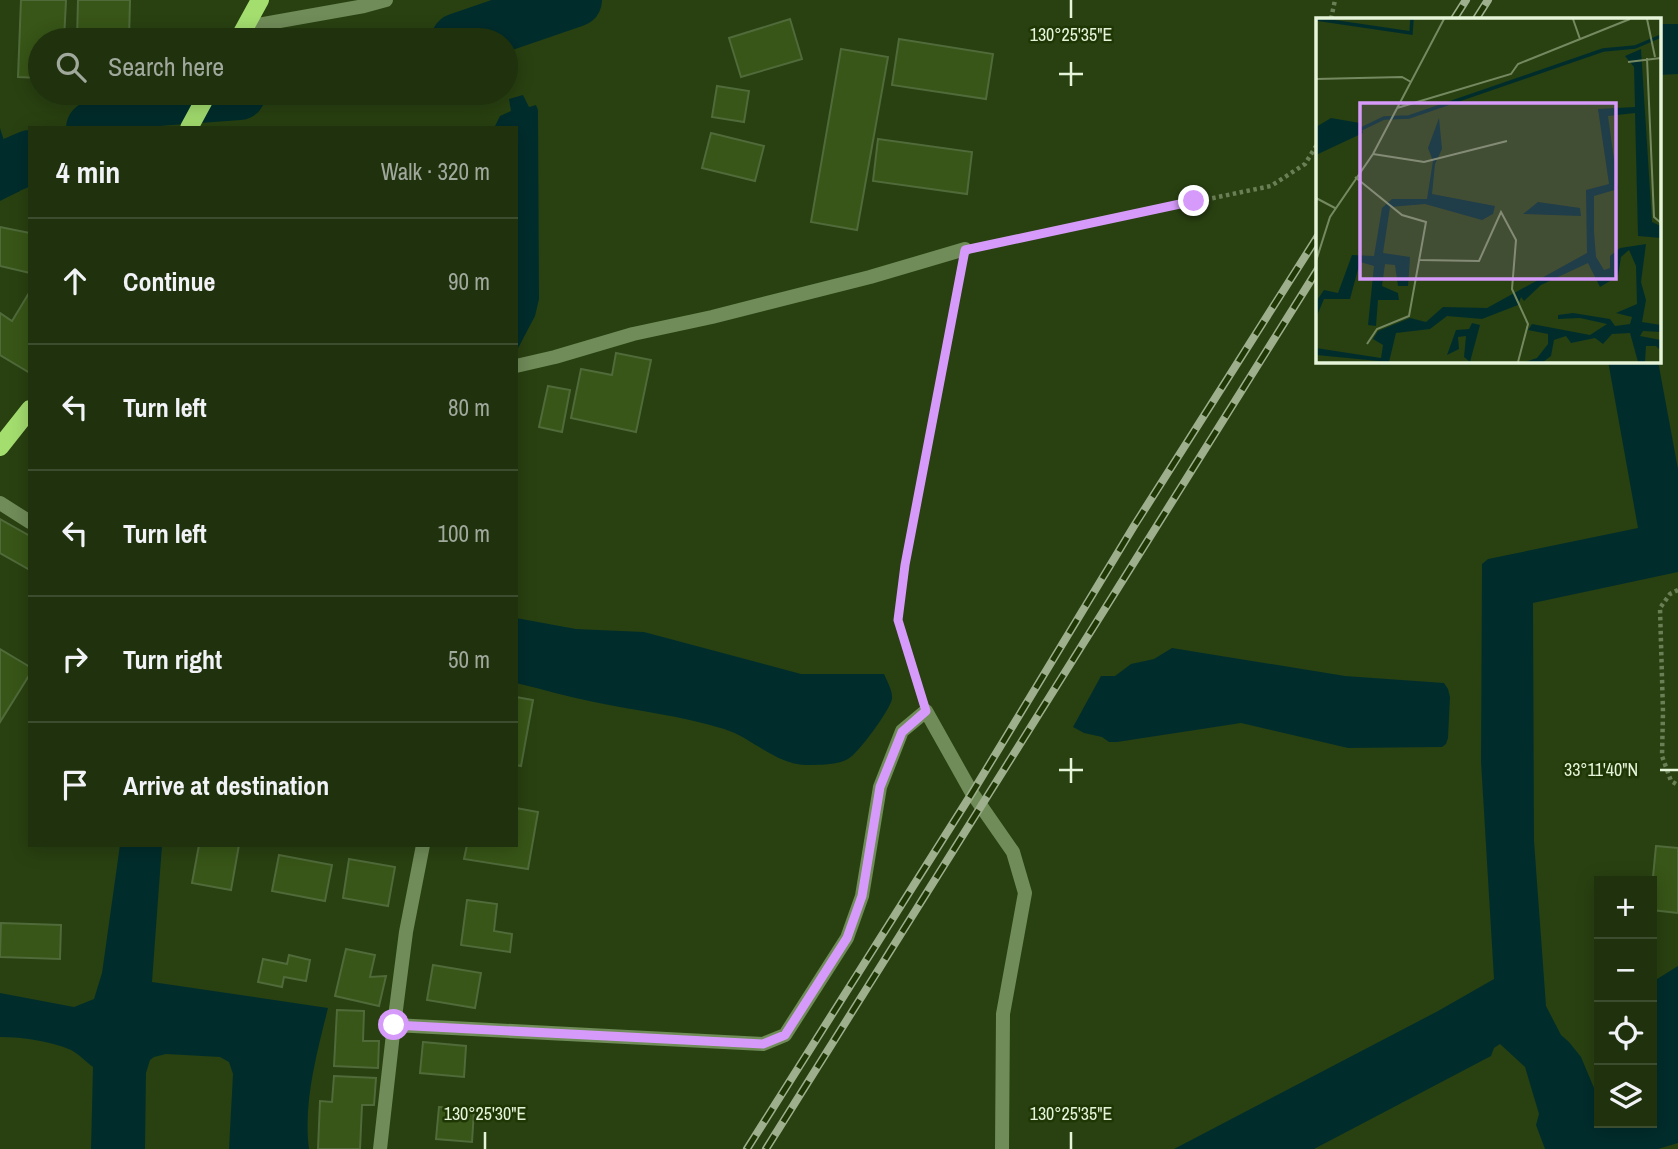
<!DOCTYPE html>
<html lang="en">
<head>
<meta charset="utf-8">
<style>
	:root { --surface:#1f310d; --page:#273916; --text:#f1f3f6; --muted:#a1a99d; --line:#3c4c2e }
	body { margin:0; font-family:"Archivo Narrow",sans-serif; background:var(--page); color:var(--text) }
	.controls { position:absolute; right:21px; bottom:21px; display:grid; overflow:hidden; border-radius:0px; box-shadow:0 4px 18px #0003 }
	.controls button { width:63px; height:63px; display:grid; place-items:center; padding:0; border:0; border-bottom:2px solid var(--line); background:var(--surface); color:var(--text); font:35px sans-serif }
	.stop { position:absolute; width:21px; height:21px; margin:-16px; border:5px solid #d69bfa; border-radius:50%; background:#fff }
	.stop.end { background:#d69bfa; border-color:#fff; box-shadow:0 2px 7px #0008 }
	.list { margin:0; padding:0; list-style:none }
	h2 { display:flex; justify-content:space-between; align-items:center; height:91px; margin:0; padding:0 28px; font-size:30px }
	h2 small { font-size:23px; font-weight:400; color:var(--muted) }
	.list li { display:grid; grid-template-columns:46px 1fr auto; gap:21px; align-items:center; box-sizing:border-box; height:126px; padding:0 28px; border-top:2px solid var(--line) }
	.list b { display:block; font-size:26px; white-space:nowrap }
	.list em { font-size:23px; font-style:normal; color:var(--muted) }
	.icon { flex:none; width:38px; height:38px; fill:none; stroke:currentColor; stroke-width:2; stroke-linecap:round; stroke-linejoin:round }
	.map { position:relative; flex:none; width:1678px; height:1149px; overflow:hidden }
	.search { position:absolute; background:var(--surface); box-shadow:0 4px 18px #0003; left:28px; top:28px; width:490px; height:77px; display:flex; align-items:center; gap:18px; box-sizing:border-box; padding:0 24px; border-radius:38px; color:var(--muted); font-size:26px }
	.panel { position:absolute; background:var(--surface); box-shadow:0 4px 18px #0003; left:28px; top:126px; width:490px; height:721px; border-radius:0px }
	.map>svg:first-child { display:block }
</style>
</head>
<body>
<div class="map">
<svg width="1678" height="1149" viewBox="0 0 1678 1149">
	<rect width="100%" height="100%" fill="#294111"/>
	<g fill="#002d2c">
		<path d="M 1659,24 L 1678,24 L 1678,74 L 1659,75 Z"/>
		<path d="M 523,95 L 529,107 L 536,105 L 538,110 L 539,299 L 535,316 L 516,352 L 516,128 L 494,128 L 500,116 L 511,111 L 509,99 Z"/>
		<path d="M 0,128 L 20,191 L 0,201 Z"/>
		<path d="M 1608,361 L 1658,361 L 1678,469 L 1678,572 L 1533,603 L 1534,841 L 1546,1006 L 1561,1035 L 1569,1042 L 1581,1057 L 1594,1088 L 1599,1094 L 1599,1123 L 1652,1123 L 1652,984 L 1654,981 L 1678,966 L 1678,1143 L 1658,1149 L 1545,1149 L 1536,1125 L 1539,1114 L 1525,1067 L 1500,1044 L 1494,1048 L 1491,1056 L 1314,1149 L 1174,1149 L 1438,1011 L 1494,979 L 1481,762 L 1482,564 L 1488,559 L 1638,528 Z"/>
		<path d="M 516,618 L 576,629 L 644,632 L 801,674 L 884,674 C 887,681 893,691 892,699 C 890,710 858,754 848,759 C 838,765 818,765 806,765 C 774,764 753,738 724,729 C 682,716 637,711 594,702 C 568,697 542,689 516,683 Z"/>
		<path d="M 1172,648 L 1345,676 L 1444,683 L 1448,689 L 1450,697 L 1448,738 L 1446,744 L 1442,747 L 1348,748 L 1241,723 L 1117,742 L 1109,742 L 1102,737 L 1084,733 L 1073,727 L 1101,676 L 1115,676 L 1131,664 L 1154,659 Z"/>
		<path d="M 120,845 L 162,845 L 152,982 L 328,1008 C 317,1053 303,1102 309,1149 L 229,1149 L 233,1074 L 229,1062 L 220,1057 L 166,1054 L 154,1057 L 150,1060 L 146,1073 L 145,1149 L 91,1149 L 93,1067 C 86,1062 79,1054 71,1050 C 50,1041 23,1037 0,1037 L 0,993 L 74,1007 L 94,999 L 102,973 Z"/>
	</g>
	<g fill="none" stroke-linecap="round" stroke-linejoin="round">
		<g stroke="#002d2c" stroke-width="54">
			<path d="M 458,40 L 575,0"/>
			<path d="M 93,128 L 156,99 L 239,93"/>
			<path d="M 0,170 L 30,157"/>
		</g>
	</g>
	<g fill="#385617" stroke="#506a3a" stroke-width="2">
		<path d="M 21,0 L 66,0 L 64,40 L 40,40 L 40,78 L 18,77 Z"/>
		<path d="M 78,0 L 130,0 L 129,40 L 77,40 Z"/>
		<path d="M 790,19 L 802,59 L 741,77 L 729,38 Z"/>
		<path d="M 899,39 L 993,54 L 986,99 L 892,85 Z"/>
		<path d="M 841,49 L 888,57 L 857,230 L 811,222 Z"/>
		<path d="M 717,86 L 749,91 L 744,122 L 712,117 Z"/>
		<path d="M 711,133 L 764,146 L 755,181 L 702,168 Z"/>
		<path d="M 878,139 L 972,152 L 967,194 L 873,181 Z"/>
		<path d="M 0,227 L 30,233 L 30,273 L 0,266 Z"/>
		<path d="M 29,293 L 30,293 L 30,373 L 0,355 L 0,313 L 12,321 Z"/>
		<path d="M 616,353 L 651,360 L 636,432 L 571,418 L 581,369 L 612,375 Z"/>
		<path d="M 548,386 L 570,390 L 562,432 L 539,427 Z"/>
		<path d="M 0,519 L 30,536 L 30,570 L 0,553 Z"/>
		<path d="M 0,649 L 30,667 L 30,674 L 0,722 Z"/>
		<path d="M 516,697 L 533,700 L 521,766 L 516,765 Z"/>
		<path d="M 516,808 L 538,812 L 528,869 L 464,859 L 467,845 L 516,845 Z"/>
		<path d="M 199,845 L 239,845 L 231,890 L 192,883 Z"/>
		<path d="M 1656,846 L 1678,848 L 1678,913 L 1652,910 L 1652,887 Z"/>
		<path d="M 279,855 L 332,865 L 325,901 L 272,891 Z"/>
		<path d="M 349,859 L 395,867 L 388,906 L 343,898 Z"/>
		<path d="M 467,900 L 497,904 L 494,931 L 512,934 L 510,952 L 461,945 Z"/>
		<path d="M 1,923 L 61,925 L 60,959 L 0,957 Z"/>
		<path d="M 346,949 L 375,955 L 370,977 L 386,976 L 379,1006 L 335,996 Z"/>
		<path d="M 289,955 L 310,960 L 306,981 L 284,977 L 282,987 L 258,982 L 263,959 L 287,964 Z"/>
		<path d="M 433,965 L 481,973 L 475,1008 L 427,1000 Z"/>
		<path d="M 337,1010 L 364,1011 L 363,1041 L 379,1041 L 378,1068 L 334,1066 Z"/>
		<path d="M 423,1042 L 466,1046 L 464,1077 L 420,1073 Z"/>
		<path d="M 334,1076 L 376,1078 L 374,1105 L 362,1105 L 360,1149 L 318,1149 L 320,1101 L 332,1102 Z"/>
		<path d="M 439,1107 L 474,1110 L 472,1142 L 436,1139 Z"/>
	</g>
	<g fill="none" stroke-linecap="round" stroke-linejoin="round">
		<g stroke="#6a7f56" stroke-width="4.5" stroke-dasharray="3.5 3.5" stroke-linecap="butt">
			<path d="M 1331,19 L 1335,0"/>
			<path d="M 986,245 L 1271,186 L 1305,164 L 1318,143"/>
			<path d="M 1678,590 L 1670,594 L 1660,608 L 1663,712 L 1662,756 L 1671,781 L 1678,785"/>
			<path d="M 919,692 L 898,620 L 905,565 L 961,272"/>
		</g>
		<g stroke="#708c58" stroke-width="14">
			<path d="M 246,27 L 364,6 L 386,0"/>
			<path d="M 516,366 L 555,357 L 633,334 L 712,317 L 870,277 L 965,249"/>
			<path d="M 0,503 L 30,522"/>
			<path d="M 394,1025 L 763,1044 L 785,1035 L 847,938 L 862,896 L 880,787 L 902,731 L 926,711 L 972,793 L 1013,852 L 1025,893 L 1003,1014 L 1002,1149"/>
			<path d="M 380,1149 L 394,1025 L 406,932 L 423,845"/>
		</g>
		<g stroke="#a4de6f" stroke-width="18">
			<path d="M 238,40 L 260,0"/>
			<path d="M 189,128 L 208,93"/>
			<path d="M 0,447 L 30,409"/>
		</g>
		<defs>
			<g id="rail">
				<path d="M 1454,19 L 1466,0"/>
				<path d="M 1476,19 L 1488,0"/>
				<path d="M 747,1149 L 972,793 L 1134,526 L 1318,236"/>
				<path d="M 766,1149 L 1318,269"/>
			</g>
		</defs>
		<use href="#rail" stroke="#9daf8c" stroke-width="8"/>
		<use href="#rail" stroke="#1f3605" stroke-width="5" stroke-dasharray="16" stroke-linecap="butt"/>
	</g>
	<g fill="none" stroke-linecap="round" stroke-linejoin="round">
		<path stroke="#d69bfa" stroke-width="9" d="M 394,1025 L 763,1044 L 785,1035 L 847,938 L 862,896 L 880,787 L 902,732 L 926,711 L 898,620 L 905,565 L 965,250 L 1194,201"/>
	</g>
	<path fill="none" stroke="#e6f5da" stroke-width="2.5" d="M 1071,0 L 1071,18M 1071,62 L 1071,86M 1059,74 L 1083,74M 1071,758 L 1071,783M 1059,770 L 1083,770M 1660,770 L 1678,770M 485,1132 L 485,1149M 1071,1132 L 1071,1149"/>
	<g transform="translate(1316 18)">
		<rect width="345" height="345" fill="#294111"/>
		<path d="M 325,31 L 336,204 L 345,208 L 345,220 L 322,218 L 319,95 L 292,98 L 302,171 L 278,178 L 278,214 L 280,239 L 288,252 L 294,250 L 294,238 L 304,230 L 330,226 L 325,264 L 330,282 L 326,304 L 345,307 L 345,314 L 327,313 L 324,318 L 345,322 L 345,333 L 340,328 L 330,328 L 329,344 L 322,344 L 314,315 L 296,316 L 287,326 L 279,320 L 255,325 L 250,318 L 238,322 L 235,338 L 227,344 L 209,344 L 221,340 L 232,326 L 232,316 L 212,312 L 216,306 L 274,317 L 291,306 L 264,300 L 242,301 L 242,297 L 257,295 L 294,301 L 299,308 L 314,306 L 316,299 L 300,295 L 321,286 L 320,248 L 313,232 L 305,239 L 302,258 L 284,269 L 272,245 L 225,267 L 208,283 L 205,279 L 202,287 L 166,301 L 131,298 L 114,311 L 80,315 L 73,344 L 0,337 L 0,330 L 65,340 L 67,327 L 57,321 L 62,313 L 94,300 L 110,304 L 127,289 L 171,290 L 271,235 L 270,172 L 293,166 L 282,91 L 319,89 L 318,49 L 309,38 ZM 15,100 L 44,105 L 47,115 L 0,137 L 0,109 ZM 123,100 L 126,131 L 119,146 L 116,176 L 179,188 L 177,196 L 166,202 L 109,186 L 74,189 L 67,235 L 94,239 L 92,268 L 82,268 L 79,247 L 69,246 L 66,268 L 82,275 L 83,282 L 62,282 L 60,308 L 52,307 L 58,248 L 44,244 L 34,281 L 8,281 L 0,300 L 1,282 L 8,272 L 22,275 L 36,237 L 58,238 L 66,190 L 76,181 L 111,181 L 117,143 L 112,130 ZM 222,184 L 264,190 L 265,198 L 207,196 ZM 156,305 L 164,307 L 154,344 L 148,339 L 150,318 L 142,319 L 143,331 L 131,337 L 140,312 L 153,311 Z" fill="#002d2c"/>
		<path fill="none" stroke="#002d2c" stroke-width="3.5" d="M 0,1 L 95,15 L 96,1M 39,114 L 68,100 L 93,99 L 287,32 L 319,29 L 345,18"/>
		<path fill="none" stroke="#758961" stroke-width="2" d="M 257,1 L 264,21M 331,1 L 339,39M 331,40 L 338,199 L 345,205M 312,44 L 345,40M 0,61 L 86,59 L 95,64M 81,90 L 195,56 L 202,46 L 314,1M 57,136 L 108,144 L 191,123M 39,159 L 86,197 L 110,204 L 93,298 L 61,311 L 51,326M 0,180 L 19,190M 104,242 L 163,243 L 185,194 L 200,222 L 196,271 L 212,306 L 202,344M 0,243 L 14,199 L 57,136 L 128,1"/>
		<path fill="#d69bfa" fill-opacity="0.15" stroke="#d69bfa" stroke-width="3.5" d="M 44,85 L 300,85 L 300,261 L 44,261 Z"/>
		<rect width="345" height="345" fill="none" stroke="#e6f5da" stroke-width="3.5"/>
	</g>
	<g font-size="18" text-anchor="middle" fill="#e6f5da" stroke="#1f3605" stroke-width="5" stroke-linejoin="round" paint-order="stroke">
		<text x="1071" y="41">130°25'35"E</text>
		<text x="1601" y="776">33°11'40"N</text>
		<text x="485" y="1120">130°25'30"E</text>
		<text x="1071" y="1120">130°25'35"E</text>
	</g>
</svg>
<div class="controls">
<button>+</button>
<button>−</button>
<button><svg class="icon" aria-label="locate" viewBox="0 0 24 24"><circle cx="12" cy="12" r="6"/><path d="M12 2v4M12 18v4M2 12h4M18 12h4"/></svg></button>
<button><svg class="icon" aria-label="layers" viewBox="0 0 24 24"><path d="M12 4l9 5-9 5-9-5zM3 14l9 5 9-5"/></svg></button>
</div>
<div class="stop" style="left:394px;top:1025px"></div>
<div class="stop end" style="left:1194px;top:201px"></div>
<div class="search"><svg class="icon" aria-label="search" viewBox="0 0 24 24"><circle cx="10" cy="10" r="6"/><path d="M15 15l6 6"/></svg>Search here</div>
<section class="panel">
<h2>4 min<small>Walk · 320 m</small></h2>
<ul class="list">
<li><svg class="icon" aria-label="ahead" viewBox="0 0 24 24"><path d="M12 20V5M6 11l6-6 6 6"/></svg><div><b>Continue</b></div><em>90 m</em></li>
<li><svg class="icon" aria-label="left" viewBox="0 0 24 24"><path d="M17 20v-9H6M10 6l-5 5 5 5"/></svg><div><b>Turn left</b></div><em>80 m</em></li>
<li><svg class="icon" aria-label="left" viewBox="0 0 24 24"><path d="M17 20v-9H6M10 6l-5 5 5 5"/></svg><div><b>Turn left</b></div><em>100 m</em></li>
<li><svg class="icon" aria-label="right" viewBox="0 0 24 24"><path d="M7 20v-9h11M14 6l5 5-5 5"/></svg><div><b>Turn right</b></div><em>50 m</em></li>
<li><svg class="icon" aria-label="arrive" viewBox="0 0 24 24"><path d="M6 21V4h12l-3 4 3 4H6"/></svg><div><b>Arrive at destination</b></div></li>
</ul>
</section>
</div>
</body>
</html>
